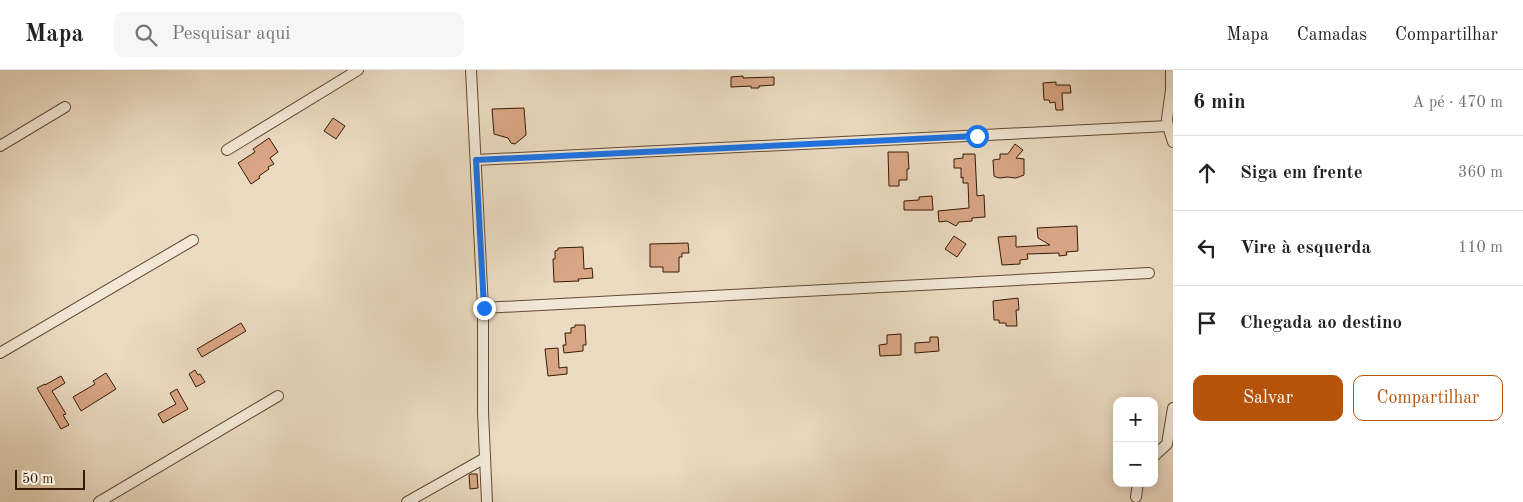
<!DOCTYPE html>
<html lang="pt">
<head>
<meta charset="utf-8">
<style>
	:root { --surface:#fff; --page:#f6f6f6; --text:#202124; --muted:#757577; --line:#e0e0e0; --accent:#b45309 }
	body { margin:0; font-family:"Old Standard TT",serif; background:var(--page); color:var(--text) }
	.controls { position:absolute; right:15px; bottom:15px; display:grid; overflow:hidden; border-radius:10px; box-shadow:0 2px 12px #0003 }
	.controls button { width:45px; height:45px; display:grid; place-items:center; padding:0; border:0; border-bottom:1px solid var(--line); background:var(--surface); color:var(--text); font:25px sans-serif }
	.scale { position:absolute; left:15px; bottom:12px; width:70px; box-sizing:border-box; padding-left:5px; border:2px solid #361a04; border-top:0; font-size:14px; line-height:18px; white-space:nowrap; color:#361a04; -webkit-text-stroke:4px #f2e8d7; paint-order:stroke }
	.stop { position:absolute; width:15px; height:15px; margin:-11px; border:4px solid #1a73e8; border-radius:50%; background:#fff }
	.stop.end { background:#1a73e8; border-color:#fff; box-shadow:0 1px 5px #0008 }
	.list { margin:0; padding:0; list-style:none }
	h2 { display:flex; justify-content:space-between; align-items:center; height:65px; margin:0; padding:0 20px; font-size:21px }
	h2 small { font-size:16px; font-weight:400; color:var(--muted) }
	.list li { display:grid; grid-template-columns:32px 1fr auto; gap:15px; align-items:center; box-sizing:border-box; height:75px; padding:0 20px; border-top:1px solid var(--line) }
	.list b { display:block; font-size:19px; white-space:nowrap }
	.list em { font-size:16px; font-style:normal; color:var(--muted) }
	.actions { display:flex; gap:10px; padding:15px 20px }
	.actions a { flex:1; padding:11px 0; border:1px solid var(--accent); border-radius:10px; text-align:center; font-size:18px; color:var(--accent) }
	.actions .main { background:var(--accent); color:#fff }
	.icon { flex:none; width:28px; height:28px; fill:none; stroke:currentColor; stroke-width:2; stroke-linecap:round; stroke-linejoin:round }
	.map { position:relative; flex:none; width:1173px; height:432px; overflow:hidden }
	header { display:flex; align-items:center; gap:30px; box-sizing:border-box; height:70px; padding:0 25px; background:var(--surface); border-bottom:1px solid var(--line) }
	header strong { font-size:24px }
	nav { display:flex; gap:28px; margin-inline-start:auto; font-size:18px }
	.search { width:350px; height:45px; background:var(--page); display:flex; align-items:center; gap:12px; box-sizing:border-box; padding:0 18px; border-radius:10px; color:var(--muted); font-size:19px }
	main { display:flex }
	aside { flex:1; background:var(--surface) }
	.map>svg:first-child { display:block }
</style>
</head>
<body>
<header>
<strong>Mapa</strong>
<div class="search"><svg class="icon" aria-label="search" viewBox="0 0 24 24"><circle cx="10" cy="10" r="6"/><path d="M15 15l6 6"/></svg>Pesquisar aqui</div>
<nav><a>Mapa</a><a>Camadas</a><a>Compartilhar</a></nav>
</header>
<main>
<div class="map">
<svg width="1173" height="432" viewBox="0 0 1173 432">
	<rect width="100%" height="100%" fill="#ebdbc1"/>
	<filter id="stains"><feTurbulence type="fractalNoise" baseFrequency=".004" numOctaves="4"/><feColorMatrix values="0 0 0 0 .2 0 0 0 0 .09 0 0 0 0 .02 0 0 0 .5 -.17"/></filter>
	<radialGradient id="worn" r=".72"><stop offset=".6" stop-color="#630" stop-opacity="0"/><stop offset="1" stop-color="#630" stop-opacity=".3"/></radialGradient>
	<g fill="#d9a685" stroke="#361a04">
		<path d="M 743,6 L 743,8 L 774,7 L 774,15 L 759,16 L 759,18 L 751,18 L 751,16 L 731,17 L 731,7 Z"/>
		<path d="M 1056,12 L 1056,15 L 1070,15 L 1071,23 L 1062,23 L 1063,40 L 1056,40 L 1055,32 L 1050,33 L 1049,30 L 1044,30 L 1043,13 Z"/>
		<path d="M 524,38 L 526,65 L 515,74 L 511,73 L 508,68 L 494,64 L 492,39 Z"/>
		<path d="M 333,48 L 345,56 L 336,69 L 324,61 Z"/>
		<path d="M 269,68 L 278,82 L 270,88 L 274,94 L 268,97 L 269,99 L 259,106 L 260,108 L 251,114 L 238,93 L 255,82 L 253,79 Z"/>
		<path d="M 1015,74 L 1023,80 L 1016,88 L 1024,89 L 1024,105 L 1016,108 L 1007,107 L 1000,108 L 996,107 L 994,106 L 993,90 L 1000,89 L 1000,84 L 1008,84 Z"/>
		<path d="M 888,82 L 908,82 L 909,99 L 907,99 L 907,110 L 899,110 L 899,116 L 889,116 Z"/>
		<path d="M 963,84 L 975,84 L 977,126 L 984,125 L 985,147 L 972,148 L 972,151 L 959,152 L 956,156 L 947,151 L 939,152 L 938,141 L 969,138 L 968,113 L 963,113 L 963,107 L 961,108 L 961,98 L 954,98 L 954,89 L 963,88 Z"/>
		<path d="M 932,126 L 933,140 L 904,140 L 904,131 L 919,130 L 919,127 Z"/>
		<path d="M 1077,156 L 1078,181 L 1066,182 L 1067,185 L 1059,186 L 1059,183 L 1027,184 L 1028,189 L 1020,190 L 1020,194 L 1002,195 L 998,167 L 1016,166 L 1016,177 L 1050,175 L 1038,168 L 1037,158 Z"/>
		<path d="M 954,166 L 966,174 L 957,187 L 945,179 Z"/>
		<path d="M 688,173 L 689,183 L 682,183 L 682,187 L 679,187 L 679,202 L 663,202 L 663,197 L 650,197 L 650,174 Z"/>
		<path d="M 583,177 L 584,199 L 592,198 L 593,208 L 578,209 L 579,211 L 554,212 L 553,189 L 555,189 L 555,181 L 558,180 L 558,178 Z"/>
		<path d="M 1018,228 L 1019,240 L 1016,240 L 1017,256 L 1006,256 L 1006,253 L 999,253 L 999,250 L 994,250 L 993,231 Z"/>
		<path d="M 241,253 L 246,261 L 202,287 L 197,279 Z"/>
		<path d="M 575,255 L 585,255 L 586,275 L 583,275 L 583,281 L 564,283 L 563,275 L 566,275 L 565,263 L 571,263 L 571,258 L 575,257 Z"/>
		<path d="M 901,264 L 901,285 L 880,286 L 879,275 L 887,274 L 887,265 Z"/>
		<path d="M 930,267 L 938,267 L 939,281 L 915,283 L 915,273 L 930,272 Z"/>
		<path d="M 558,278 L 559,298 L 567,297 L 567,304 L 548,306 L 545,279 Z"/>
		<path d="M 195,300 L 198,305 L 200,304 L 205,312 L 196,317 L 189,304 Z"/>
		<path d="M 106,303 L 116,319 L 81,341 L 73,327 L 95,314 L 93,311 Z"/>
		<path d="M 61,306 L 65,313 L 52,321 L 66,344 L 63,345 L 69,355 L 61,359 L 37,318 L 45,314 L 45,315 Z"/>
		<path d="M 177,319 L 188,339 L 163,353 L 158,344 L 176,334 L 170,323 Z"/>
		<path d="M 471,404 L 477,404 L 478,418 L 470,419 L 469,405 Z"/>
	</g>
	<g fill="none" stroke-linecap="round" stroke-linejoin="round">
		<defs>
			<g id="minor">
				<path d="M 471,0 L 483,238 L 483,342 L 487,432"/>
				<path d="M 1171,0 L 1171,20 L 1167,49 L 1168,56 L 1173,72"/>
				<path d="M 0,76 L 65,37"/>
				<path d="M 227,80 L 358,0"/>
				<path d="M 476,90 L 1168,56"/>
				<path d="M 483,238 L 1149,203"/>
				<path d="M 0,283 L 193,170"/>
				<path d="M 1154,386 L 1167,374 L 1173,338"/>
				<path d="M 1136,427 L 1138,413"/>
				<path d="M 99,432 L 278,326"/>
				<path d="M 407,432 L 485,388"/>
			</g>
		</defs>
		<use href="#minor" stroke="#634a33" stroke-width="12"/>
		<use href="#minor" stroke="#f2e8d7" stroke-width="10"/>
	</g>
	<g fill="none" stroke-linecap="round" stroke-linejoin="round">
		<path stroke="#1a73e8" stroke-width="6" d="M 484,238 L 476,90 L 977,66"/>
	</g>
	<rect width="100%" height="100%" filter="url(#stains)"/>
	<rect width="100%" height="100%" fill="url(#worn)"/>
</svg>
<div class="controls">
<button>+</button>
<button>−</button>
</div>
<div class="scale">50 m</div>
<div class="stop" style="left:977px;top:66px"></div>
<div class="stop end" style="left:484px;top:238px"></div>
</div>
<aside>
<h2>6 min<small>A pé · 470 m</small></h2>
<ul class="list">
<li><svg class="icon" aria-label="ahead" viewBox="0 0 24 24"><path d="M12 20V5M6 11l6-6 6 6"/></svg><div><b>Siga em frente</b></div><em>360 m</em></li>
<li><svg class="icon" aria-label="left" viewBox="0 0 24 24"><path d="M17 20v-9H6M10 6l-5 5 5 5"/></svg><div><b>Vire à esquerda</b></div><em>110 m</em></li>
<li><svg class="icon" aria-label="arrive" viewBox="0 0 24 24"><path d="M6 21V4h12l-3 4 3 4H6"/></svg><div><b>Chegada ao destino</b></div></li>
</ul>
<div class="actions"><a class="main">Salvar</a><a>Compartilhar</a></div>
</aside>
</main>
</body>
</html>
